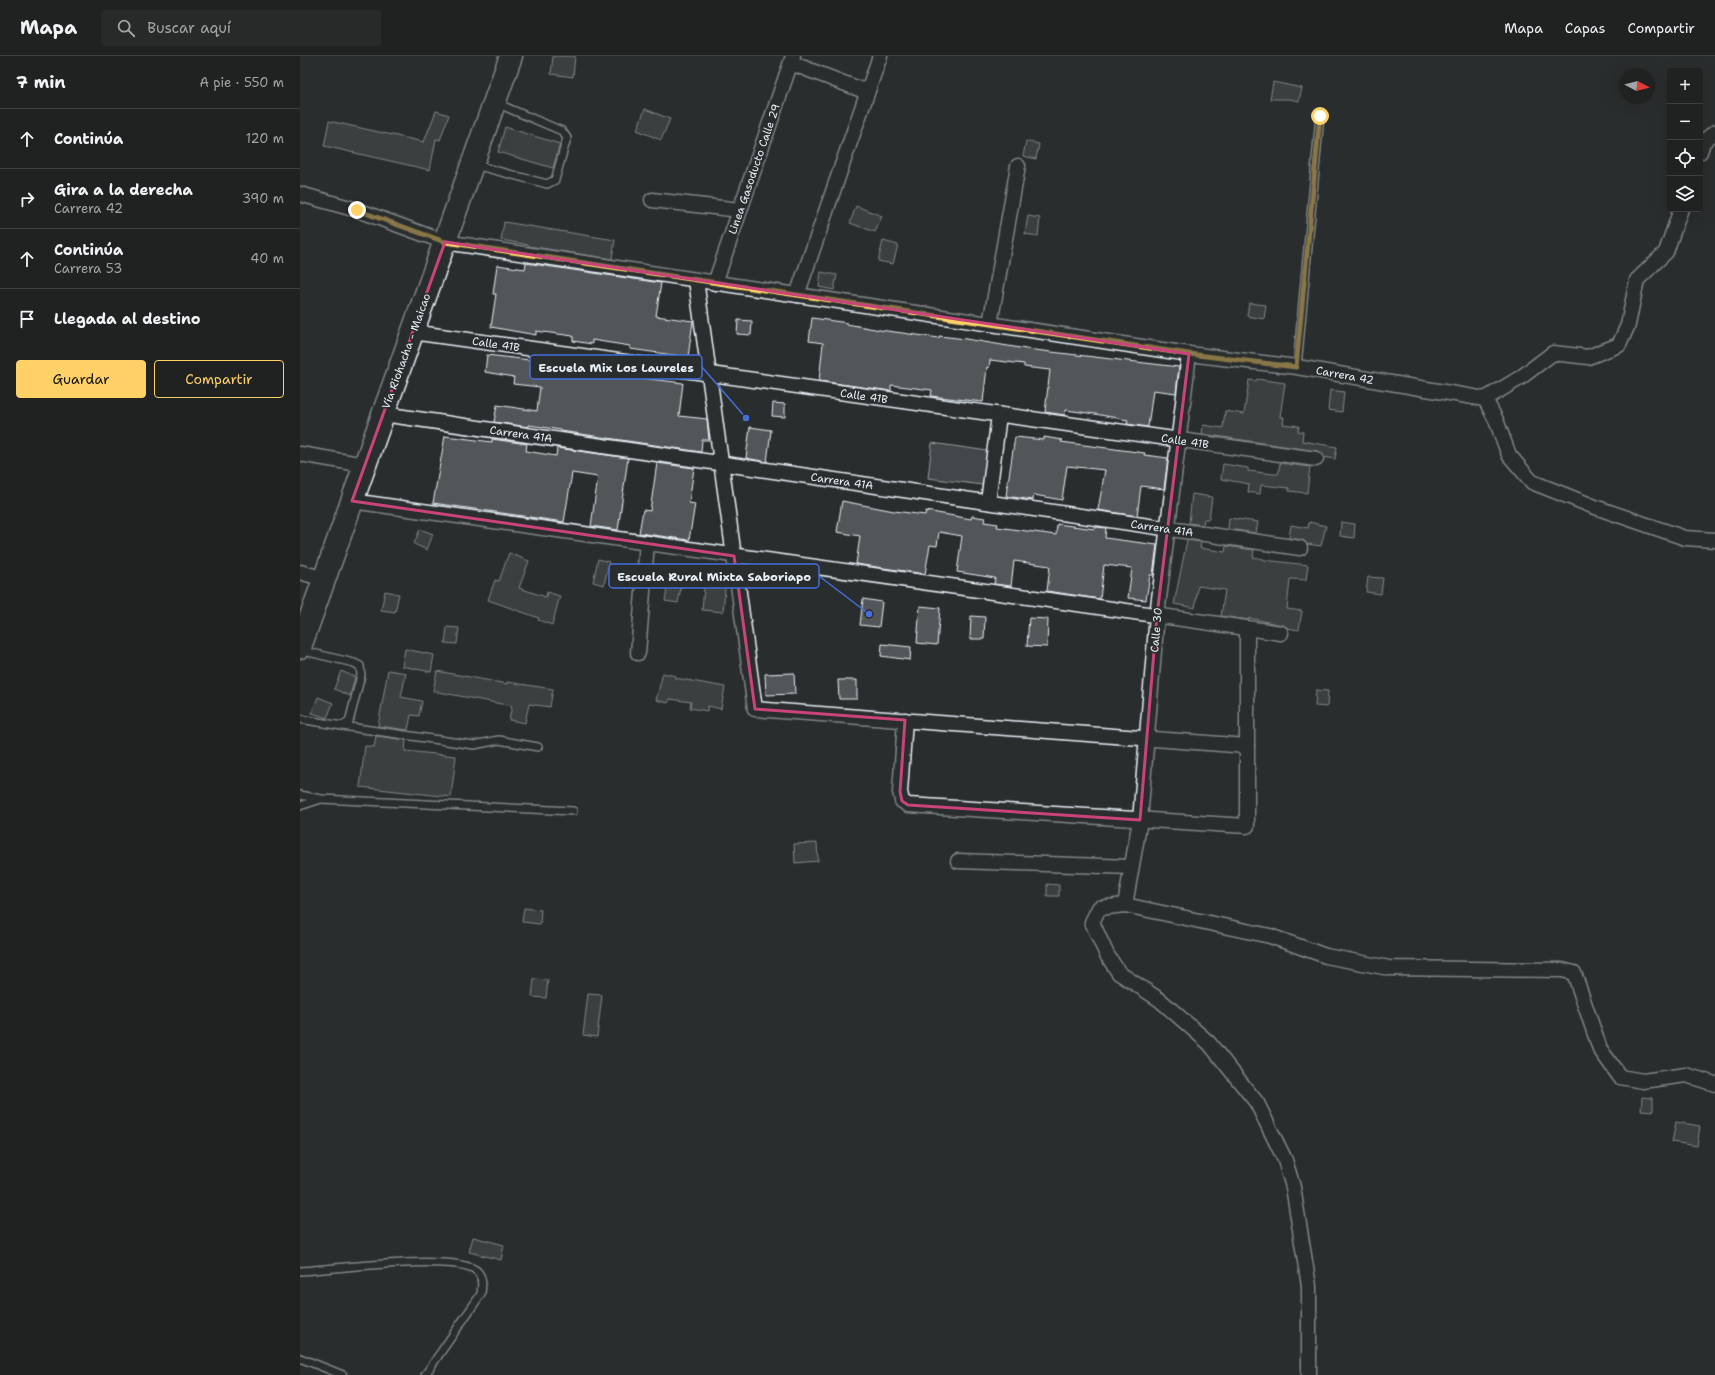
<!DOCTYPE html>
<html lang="es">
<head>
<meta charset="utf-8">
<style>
	:root { --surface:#202222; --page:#282a2a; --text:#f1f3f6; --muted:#a2a4a5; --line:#3d3f40; --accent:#ffd166 }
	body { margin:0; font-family:"Shantell Sans",sans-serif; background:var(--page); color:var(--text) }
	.controls { position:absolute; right:12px; top:12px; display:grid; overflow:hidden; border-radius:4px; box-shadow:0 4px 16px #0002 }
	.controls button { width:36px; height:36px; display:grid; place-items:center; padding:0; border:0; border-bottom:1px solid var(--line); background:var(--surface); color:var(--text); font:20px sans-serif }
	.compass { position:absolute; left:1319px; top:12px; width:36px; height:36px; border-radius:50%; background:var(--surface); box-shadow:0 4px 16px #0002; rotate:97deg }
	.stop { position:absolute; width:12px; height:12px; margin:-9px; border:3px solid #ffd166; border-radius:50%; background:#fff }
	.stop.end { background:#ffd166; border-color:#fff; box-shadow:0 1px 4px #0008 }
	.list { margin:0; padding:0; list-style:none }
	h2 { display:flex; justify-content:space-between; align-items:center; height:52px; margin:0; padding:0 16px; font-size:17px }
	h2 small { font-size:13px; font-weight:400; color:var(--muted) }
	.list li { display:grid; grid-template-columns:26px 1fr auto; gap:12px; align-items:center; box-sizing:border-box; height:60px; padding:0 16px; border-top:1px solid var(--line) }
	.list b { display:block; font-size:15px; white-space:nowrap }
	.list p { margin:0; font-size:13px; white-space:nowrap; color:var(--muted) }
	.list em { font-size:13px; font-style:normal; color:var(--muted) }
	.actions { display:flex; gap:8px; padding:12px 16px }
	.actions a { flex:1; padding:9px 0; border:1px solid var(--accent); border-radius:4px; text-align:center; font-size:14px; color:var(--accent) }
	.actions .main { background:var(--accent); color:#111 }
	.icon { flex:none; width:22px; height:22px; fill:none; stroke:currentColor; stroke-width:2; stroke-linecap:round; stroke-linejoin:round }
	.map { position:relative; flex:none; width:1415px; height:1319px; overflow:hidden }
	header { display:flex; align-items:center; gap:24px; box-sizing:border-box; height:56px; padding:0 20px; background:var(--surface); border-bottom:1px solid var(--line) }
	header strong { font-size:19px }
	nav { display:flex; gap:22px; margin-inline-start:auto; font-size:14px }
	.search { width:280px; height:36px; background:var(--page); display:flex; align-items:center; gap:10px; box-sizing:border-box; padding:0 14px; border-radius:4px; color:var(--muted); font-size:15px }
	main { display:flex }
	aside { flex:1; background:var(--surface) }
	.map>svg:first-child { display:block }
</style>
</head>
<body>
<header>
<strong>Mapa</strong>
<div class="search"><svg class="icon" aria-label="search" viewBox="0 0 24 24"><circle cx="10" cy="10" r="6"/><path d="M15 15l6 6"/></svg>Buscar aquí</div>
<nav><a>Mapa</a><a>Capas</a><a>Compartir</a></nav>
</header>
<main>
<aside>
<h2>7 min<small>A pie · 550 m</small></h2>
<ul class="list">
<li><svg class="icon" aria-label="ahead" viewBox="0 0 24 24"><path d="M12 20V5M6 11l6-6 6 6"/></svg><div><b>Continúa</b></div><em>120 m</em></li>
<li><svg class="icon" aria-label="right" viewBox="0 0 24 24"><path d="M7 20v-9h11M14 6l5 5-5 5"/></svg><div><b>Gira a la derecha</b><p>Carrera 42</p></div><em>390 m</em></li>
<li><svg class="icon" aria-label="ahead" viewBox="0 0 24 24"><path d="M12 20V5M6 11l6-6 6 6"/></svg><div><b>Continúa</b><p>Carrera 53</p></div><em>40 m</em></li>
<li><svg class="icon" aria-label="arrive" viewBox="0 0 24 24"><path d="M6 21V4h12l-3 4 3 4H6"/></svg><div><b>Llegada al destino</b></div></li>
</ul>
<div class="actions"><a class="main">Guardar</a><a>Compartir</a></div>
</aside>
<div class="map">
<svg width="1415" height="1319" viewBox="0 0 1415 1319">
	<rect width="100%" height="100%" fill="#2a2d2e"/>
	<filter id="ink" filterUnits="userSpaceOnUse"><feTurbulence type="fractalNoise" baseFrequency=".025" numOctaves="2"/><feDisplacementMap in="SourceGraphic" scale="8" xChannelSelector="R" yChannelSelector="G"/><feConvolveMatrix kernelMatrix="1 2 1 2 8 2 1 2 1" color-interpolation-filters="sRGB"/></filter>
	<g filter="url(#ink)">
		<path fill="#424648" stroke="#959ca0" d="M 632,387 L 688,395 L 683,429 L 628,422 Z"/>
		<g fill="#535759" stroke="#e8f1f8">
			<path d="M 253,0 L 275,0 L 273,21 L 251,18 Z"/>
			<path d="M 973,26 L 1002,32 L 999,45 L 989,43 L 970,43 Z"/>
			<path d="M 345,53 L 370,63 L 361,84 L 337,74 Z"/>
			<path d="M 136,55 L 149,59 L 140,84 L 136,83 L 130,114 L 24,90 L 29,65 L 124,86 Z"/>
			<path d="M 205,71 L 260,88 L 253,112 L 198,96 Z"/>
			<path d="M 726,85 L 739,88 L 736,103 L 723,100 Z"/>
			<path d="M 556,150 L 582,160 L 575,176 L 550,167 Z"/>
			<path d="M 728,160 L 740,162 L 738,180 L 725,178 Z"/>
			<path d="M 204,166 L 315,184 L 312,203 L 228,190 L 229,189 L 201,184 Z"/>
			<path d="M 583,185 L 598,189 L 593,208 L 578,205 Z"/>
			<path d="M 226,207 L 361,227 L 356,260 L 393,265 L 388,301 L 330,293 L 330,290 L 292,284 L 292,288 L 273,285 L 273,280 L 236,275 L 236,279 L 191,271 L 196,238 L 193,238 L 197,209 L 225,213 Z"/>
			<path d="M 521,216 L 537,219 L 534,234 L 519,231 Z"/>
			<path d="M 949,247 L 966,249 L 964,263 L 947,260 Z"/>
			<path d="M 512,262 L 548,267 L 547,268 L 580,274 L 639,282 L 639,280 L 666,283 L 726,293 L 879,311 L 876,337 L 853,334 L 848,371 L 827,368 L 828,364 L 795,358 L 766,354 L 765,359 L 745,356 L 750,314 L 724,311 L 724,308 L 690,304 L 689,312 L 687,311 L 683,346 L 631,340 L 632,334 L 591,329 L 591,335 L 519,325 L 523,287 L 509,285 Z"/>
			<path d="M 438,264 L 452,265 L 451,279 L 437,278 Z"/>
			<path d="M 187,299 L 272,309 L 292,312 L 291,314 L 318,317 L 317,319 L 383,327 L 379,360 L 407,363 L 409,384 L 402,384 L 401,396 L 261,375 L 261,374 L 229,369 L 229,371 L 194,366 L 197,349 L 237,355 L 240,331 L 213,328 L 214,321 L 185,316 Z"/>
			<path d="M 957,323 L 985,327 L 980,361 L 984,361 L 983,368 L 999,370 L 998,375 L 1003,376 L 1002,385 L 1037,391 L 1035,403 L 1024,401 L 1022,397 L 1017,395 L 902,378 L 903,369 L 923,372 L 925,355 L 944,358 L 949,324 L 956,325 Z"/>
			<path d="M 1030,334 L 1044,336 L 1042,356 L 1028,354 Z"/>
			<path d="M 473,347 L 485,348 L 485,361 L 472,360 Z"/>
			<path d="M 450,371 L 471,374 L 467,406 L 446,402 Z"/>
			<path d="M 145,380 L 192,386 L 192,383 L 227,388 L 226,395 L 256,400 L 257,392 L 328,402 L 318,474 L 291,470 L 298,421 L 272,417 L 264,466 L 133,447 Z"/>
			<path d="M 715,381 L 744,384 L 744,381 L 762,384 L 761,386 L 845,397 L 844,399 L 868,402 L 864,433 L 841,430 L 837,460 L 798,454 L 805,414 L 767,410 L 762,444 L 734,439 L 733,444 L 706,440 Z"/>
			<path d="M 357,407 L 394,412 L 389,447 L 395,448 L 389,484 L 339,477 L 343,454 L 350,455 Z"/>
			<path d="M 980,407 L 1010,411 L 1007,437 L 989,435 L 989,432 L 961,429 L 960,438 L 948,436 L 949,428 L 921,423 L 923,408 L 948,412 L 948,415 L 973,418 L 978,418 L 979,415 Z"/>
			<path d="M 892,438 L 912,441 L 909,463 L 904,463 L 903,469 L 889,467 Z"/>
			<path d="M 542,445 L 594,455 L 625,459 L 626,455 L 671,463 L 672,460 L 685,462 L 684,466 L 698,468 L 697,471 L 756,479 L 757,468 L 795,473 L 796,471 L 806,472 L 805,482 L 857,489 L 853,519 L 850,519 L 846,544 L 828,542 L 832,512 L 804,509 L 800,543 L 747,535 L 750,510 L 714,505 L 711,530 L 694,528 L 695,522 L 657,516 L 662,480 L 639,476 L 637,490 L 630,489 L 625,518 L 556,508 L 560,480 L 537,476 Z"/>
			<path d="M 929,462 L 958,466 L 956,477 L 928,473 Z"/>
			<path d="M 1009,466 L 1026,470 L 1021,490 L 1007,488 L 1002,484 L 989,482 L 991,469 L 1008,472 Z"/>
			<path d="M 1041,466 L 1055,468 L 1054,482 L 1040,480 Z"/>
			<path d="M 120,473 L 133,478 L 127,494 L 114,488 Z"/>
			<path d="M 887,484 L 901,486 L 900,492 L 925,496 L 926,490 L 954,494 L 953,501 L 964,503 L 964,504 L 1008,509 L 1006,524 L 990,523 L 987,553 L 1002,555 L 999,574 L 987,572 L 982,569 L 949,562 L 949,564 L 921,560 L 925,534 L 898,530 L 895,552 L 874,548 Z"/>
			<path d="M 209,497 L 229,505 L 219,532 L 246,541 L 247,536 L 260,540 L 252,569 L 238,564 L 239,562 L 188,544 L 195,524 L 199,525 Z"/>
			<path d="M 298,503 L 309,506 L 304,529 L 293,526 Z"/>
			<path d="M 370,514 L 384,516 L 378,547 L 365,545 Z"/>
			<path d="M 405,520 L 426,522 L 423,556 L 402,554 Z"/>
			<path d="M 1068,521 L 1083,522 L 1081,538 L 1066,536 Z"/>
			<path d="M 85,535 L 99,538 L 95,556 L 81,554 Z"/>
			<path d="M 563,543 L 582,546 L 579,571 L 560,569 Z"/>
			<path d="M 620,550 L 640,552 L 637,589 L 617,587 Z"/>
			<path d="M 671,560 L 685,561 L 684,583 L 670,583 Z"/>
			<path d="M 729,562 L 748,563 L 747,591 L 727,590 Z"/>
			<path d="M 147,571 L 159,572 L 157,588 L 145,587 Z"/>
			<path d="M 582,588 L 611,591 L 610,604 L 581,600 Z"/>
			<path d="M 105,593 L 134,599 L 131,616 L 102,610 Z"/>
			<path d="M 88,614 L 106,617 L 101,641 L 122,645 L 119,660 L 111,659 L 108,674 L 78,670 Z"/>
			<path d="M 41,615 L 55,621 L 50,640 L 34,633 Z"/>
			<path d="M 137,615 L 207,628 L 207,626 L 253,633 L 250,651 L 229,648 L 225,667 L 209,664 L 212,650 L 133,635 Z"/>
			<path d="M 363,617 L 376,620 L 375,622 L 425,631 L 421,653 L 408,650 L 407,655 L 390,652 L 391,646 L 370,643 L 368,647 L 356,644 Z"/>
			<path d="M 494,617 L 495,638 L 466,639 L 465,618 Z"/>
			<path d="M 538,624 L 557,624 L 557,643 L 539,643 Z"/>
			<path d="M 1016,634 L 1028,635 L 1027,651 L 1015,650 Z"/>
			<path d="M 18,641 L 33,647 L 27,662 L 12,657 Z"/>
			<path d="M 76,680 L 106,684 L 105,695 L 156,700 L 151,741 L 60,731 L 65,690 L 74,691 Z"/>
			<path d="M 517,787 L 518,805 L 495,807 L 494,788 Z"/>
			<path d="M 747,828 L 759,829 L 759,840 L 747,840 Z"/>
			<path d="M 224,852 L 241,854 L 240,868 L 222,866 Z"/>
			<path d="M 234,923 L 248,924 L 246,942 L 232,941 Z"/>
			<path d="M 288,938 L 302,939 L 297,981 L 283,979 Z"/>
			<path d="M 1342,1041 L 1353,1042 L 1353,1055 L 1341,1054 Z"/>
			<path d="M 1376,1066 L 1400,1070 L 1397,1090 L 1372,1086 Z"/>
			<path d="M 173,1181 L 204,1189 L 201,1204 L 169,1196 Z"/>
		</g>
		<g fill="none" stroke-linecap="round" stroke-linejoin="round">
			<defs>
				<g id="service">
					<path d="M 175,109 L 247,128 L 255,124 L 267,82 L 262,75 L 196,47"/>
					<path d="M 997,311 L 1020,60"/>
					<path d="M 0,663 L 42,670 L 49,666 L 61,619 L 60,610 L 54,607 L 0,594"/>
					<path d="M 42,670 L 174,689 L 199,684 L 238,691"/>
					<path d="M 0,739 L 21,743 L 273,755"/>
					<path d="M 0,750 L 21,743"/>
					<path d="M 0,1215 C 31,1213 157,1197 177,1215 C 183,1221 182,1230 181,1238 L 125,1319"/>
					<path d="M 0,1302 L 43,1319"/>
				</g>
				<g id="minor">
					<path d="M 491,7 L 567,36"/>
					<path d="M 1400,96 L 1403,86 L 1415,76"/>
					<path d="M 0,138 L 57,154 L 145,186 L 889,298 L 997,311 L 1185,343"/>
					<path d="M 352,144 L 440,154"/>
					<path d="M 396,224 L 455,653 L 947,690"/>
					<path d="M 415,227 L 493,0"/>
					<path d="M 497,239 L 580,0"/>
					<path d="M 690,268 L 718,110"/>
					<path d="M 112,276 L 1016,403"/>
					<path d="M 1185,343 L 1220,322 L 1253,297 L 1288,301 L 1319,289 L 1328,269 L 1337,224 L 1366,196 L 1381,153"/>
					<path d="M 1185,343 L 1196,364 L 1209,399 L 1232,426 L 1295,451 L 1385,482 L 1415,484"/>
					<path d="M 83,358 L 1000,492"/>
					<path d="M 0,398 L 65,409"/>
					<path d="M 52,445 L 981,577"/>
					<path d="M 688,446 L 699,359"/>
					<path d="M 0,516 L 24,523"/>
					<path d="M 338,597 L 347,487"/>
					<path d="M 605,664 L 600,736 L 602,745 L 608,749 L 947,770 L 947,573"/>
					<path d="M 658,805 L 831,811"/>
					<path d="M 825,849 L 840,764 L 857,559 L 889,298"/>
					<path d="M 1009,1319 L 1009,1230 L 993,1131 L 985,1104 L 957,1047 L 909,987 L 860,944 L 819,917 L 807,899 L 792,866 L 799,852 L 825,849 L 970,880 L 1026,900 L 1089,912 L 1262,914 L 1274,917 L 1300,993 L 1320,1021 L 1343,1025 L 1386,1019 L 1415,1028"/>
				</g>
				<path id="trunk" d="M 0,591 L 211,0"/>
			</defs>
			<use href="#service" stroke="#e8f1f8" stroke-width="10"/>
			<use href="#minor" stroke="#e8f1f8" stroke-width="17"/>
			<use href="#trunk" stroke="#e8f1f8" stroke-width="25"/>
			<use href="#service" stroke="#2a2d2e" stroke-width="7"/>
			<use href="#minor" stroke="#2a2d2e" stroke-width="14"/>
			<use href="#trunk" stroke="#2a2d2e" stroke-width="22"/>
		</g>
	</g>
	<g fill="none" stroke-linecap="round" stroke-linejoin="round" filter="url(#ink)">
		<path stroke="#ffd166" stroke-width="5" d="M 57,154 L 145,186 L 889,298 L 996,311 L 1020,60"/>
	</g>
	<path d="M0 0H1415V1319H0ZM 145,186 L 889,298 L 857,559 L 840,764 L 608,749 L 602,745 L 600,736 L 605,664 L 455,653 L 434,500 L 52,445 Z" fill="#2a2d2e" fill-opacity=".55" fill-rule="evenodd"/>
	<path fill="none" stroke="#ca437a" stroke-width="3" stroke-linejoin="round" d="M 145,186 L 889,298 L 857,559 L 840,764 L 608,749 L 602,745 L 600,736 L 605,664 L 455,653 L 434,500 L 52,445 Z"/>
	<g text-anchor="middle" stroke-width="3.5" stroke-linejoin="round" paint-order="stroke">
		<g font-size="11" fill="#e8f1f8" stroke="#2a2d2e">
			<text transform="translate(454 113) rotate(-71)" y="4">Linea Gasoducto Calle 29</text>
			<text transform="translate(196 288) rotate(8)" y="4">Calle 41B</text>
			<text transform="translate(106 295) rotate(-70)" y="4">Vía Riohacha - Maicao</text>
			<text transform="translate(1045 319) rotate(10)" y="4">Carrera 42</text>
			<text transform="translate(564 340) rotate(8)" y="4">Calle 41B</text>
			<text transform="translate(221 378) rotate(8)" y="4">Carrera 41A</text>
			<text transform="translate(885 385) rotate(8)" y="4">Calle 41B</text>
			<text transform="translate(542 425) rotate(8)" y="4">Carrera 41A</text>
			<text transform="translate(862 472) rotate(8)" y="4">Carrera 41A</text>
			<text transform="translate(856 574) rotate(-85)" y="4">Calle 30</text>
		</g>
	</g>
	<path fill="none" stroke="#466fde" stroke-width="1.5" d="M446 362L402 311M569 558L519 520"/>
	<g fill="#466fde" stroke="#2a2d2e" stroke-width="1.5">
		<circle cx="446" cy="362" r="4"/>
		<circle cx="569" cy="558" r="4"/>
	</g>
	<g fill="#2a2d2e" stroke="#466fde" stroke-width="1.5">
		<rect x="230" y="299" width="172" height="24" rx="4"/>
		<rect x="309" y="508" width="210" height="24" rx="4"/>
	</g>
	<g font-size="12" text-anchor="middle" font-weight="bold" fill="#e8f1f8">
		<text x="316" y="316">Escuela Mix Los Laureles</text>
		<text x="414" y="525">Escuela Rural Mixta Saboriapo</text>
	</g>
</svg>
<div class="controls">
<button>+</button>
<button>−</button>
<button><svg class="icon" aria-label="locate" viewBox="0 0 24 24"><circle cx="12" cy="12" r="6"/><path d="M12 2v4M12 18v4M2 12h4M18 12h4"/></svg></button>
<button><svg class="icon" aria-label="layers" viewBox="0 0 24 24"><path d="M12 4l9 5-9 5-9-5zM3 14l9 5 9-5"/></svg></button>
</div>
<svg class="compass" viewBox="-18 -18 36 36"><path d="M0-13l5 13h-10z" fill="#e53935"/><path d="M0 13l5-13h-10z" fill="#a2a4a5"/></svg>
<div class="stop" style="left:1020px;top:60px"></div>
<div class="stop end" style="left:57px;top:154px"></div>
</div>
</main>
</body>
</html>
